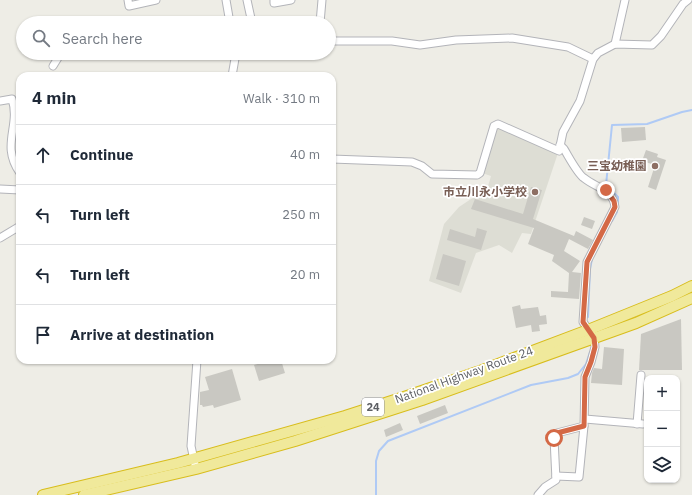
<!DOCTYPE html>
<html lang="en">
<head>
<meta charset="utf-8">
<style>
	:root { --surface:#fff; --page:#f6f6f7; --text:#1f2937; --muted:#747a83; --line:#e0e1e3 }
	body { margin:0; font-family:"IBM Plex Sans","Noto Sans JP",sans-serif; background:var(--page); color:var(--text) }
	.controls { position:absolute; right:12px; bottom:12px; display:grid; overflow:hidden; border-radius:8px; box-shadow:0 1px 3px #0004 }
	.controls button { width:36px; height:36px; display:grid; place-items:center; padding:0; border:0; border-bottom:1px solid var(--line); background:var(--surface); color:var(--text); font:20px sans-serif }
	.stop { position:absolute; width:12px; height:12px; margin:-9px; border:3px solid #d46946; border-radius:50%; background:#fff }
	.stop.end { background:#d46946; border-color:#fff; box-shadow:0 1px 4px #0008 }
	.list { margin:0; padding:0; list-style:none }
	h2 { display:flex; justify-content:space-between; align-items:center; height:52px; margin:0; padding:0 16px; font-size:17px }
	h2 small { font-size:13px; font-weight:400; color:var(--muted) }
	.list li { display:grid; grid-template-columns:26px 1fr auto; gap:12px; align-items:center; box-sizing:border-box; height:60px; padding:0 16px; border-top:1px solid var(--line) }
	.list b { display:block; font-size:15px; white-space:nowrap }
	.list em { font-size:13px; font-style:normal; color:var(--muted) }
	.icon { flex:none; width:22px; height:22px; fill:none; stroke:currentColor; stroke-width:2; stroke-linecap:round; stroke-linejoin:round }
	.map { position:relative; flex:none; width:692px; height:495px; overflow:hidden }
	.search { position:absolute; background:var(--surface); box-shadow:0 1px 3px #0004; left:16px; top:16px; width:320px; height:44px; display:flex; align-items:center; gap:10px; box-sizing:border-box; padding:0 14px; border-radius:22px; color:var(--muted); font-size:15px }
	.panel { position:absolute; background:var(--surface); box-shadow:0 1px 3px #0004; left:16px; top:72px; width:320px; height:292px; border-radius:12px }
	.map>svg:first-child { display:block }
</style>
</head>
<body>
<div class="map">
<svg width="692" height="495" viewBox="0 0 692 495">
	<rect width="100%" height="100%" fill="#eeede6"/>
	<path fill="#ddddd4" d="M 499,126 L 558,153 L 531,234 L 522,233 L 512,253 L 499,245 L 476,253 L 461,293 L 429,281 L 444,224 L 459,207 L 471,199 L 486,193 L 491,176 L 482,173 L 496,128 Z"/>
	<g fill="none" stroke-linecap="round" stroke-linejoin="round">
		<g stroke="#afcaf5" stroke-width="2">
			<path d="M 618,205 L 618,197 L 606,185 L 612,125 L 647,124 L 682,112 L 692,110"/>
			<path d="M 612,221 L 617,212 L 617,209"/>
			<path d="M 588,317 L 590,269 L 592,259"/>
			<path d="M 376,495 L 376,461 L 379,451 L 388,441 L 531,385 L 568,378 L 578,374 L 586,364 L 590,352"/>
		</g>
	</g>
	<g fill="#c9c8c2">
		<path d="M 645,127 L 646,140 L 622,142 L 621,128 Z"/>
		<path d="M 646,150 L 658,154 L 657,157 L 666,160 L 656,190 L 648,187 L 655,165 L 642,161 Z"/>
		<path d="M 531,187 L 542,190 L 533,219 L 574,236 L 576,231 L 593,240 L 588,249 L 569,239 L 564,251 L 580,261 L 572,272 L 581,273 L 579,299 L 551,297 L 551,291 L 568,292 L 569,273 L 552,261 L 554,255 L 528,244 L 534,228 L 471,209 L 475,199 L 523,214 Z"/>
		<path d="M 584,217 L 595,221 L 592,229 L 581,225 Z"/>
		<path d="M 477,228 L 487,231 L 481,250 L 447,240 L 450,229 L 475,237 Z"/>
		<path d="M 443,254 L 466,261 L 459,286 L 436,279 Z"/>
		<path d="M 520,305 L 521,309 L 538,307 L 540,316 L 546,315 L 547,324 L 539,325 L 540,331 L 532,332 L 531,325 L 516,328 L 512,307 Z"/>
		<path d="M 681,319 L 682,370 L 639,370 L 641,334 Z"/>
		<path d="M 604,347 L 624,349 L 622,385 L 591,383 L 592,373 L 594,368 L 602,369 Z"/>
		<path d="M 272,360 L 281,360 L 285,373 L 259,381 L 254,365 Z"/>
		<path d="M 232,369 L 241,400 L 214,408 L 213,405 L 203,407 L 202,405 L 200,405 L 200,392 L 209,390 L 205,377 Z"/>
		<path d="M 445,405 L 448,413 L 420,424 L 417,416 Z"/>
		<path d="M 400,423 L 403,430 L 386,437 L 384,430 Z"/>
	</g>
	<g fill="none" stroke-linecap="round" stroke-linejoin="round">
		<defs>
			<g id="minor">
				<path d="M 128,0 L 129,6 L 156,0"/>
				<path d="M 226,0 L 230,23"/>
				<path d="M 247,0 L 252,23"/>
				<path d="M 274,0 L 274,3 L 291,0"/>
				<path d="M 320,23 L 322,0"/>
				<path d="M 329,41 L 392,41 L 420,45 L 456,40 L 512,38 L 568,47 L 593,59"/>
				<path d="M 615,44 L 625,0"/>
				<path d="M 53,66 L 61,53"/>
				<path d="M 232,76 L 236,53"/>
				<path d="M 0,101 L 12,99 C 21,126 0,145 20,173"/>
				<path d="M 332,159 L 412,162 L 422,166 L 432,174 L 477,175 L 480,173 L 494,126 L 498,124 L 559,151 L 563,132 L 580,101 L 593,59 L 598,53 L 615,44 L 652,45 L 661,36 L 683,4 L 688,0"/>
				<path d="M 0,189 L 20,190"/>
				<path d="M 0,238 L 20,226"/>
				<path d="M 585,419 L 643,424"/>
				<path d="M 637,424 L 641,375"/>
				<path d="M 196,469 L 191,446 L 197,360"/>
				<path d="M 556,476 L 579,477 L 584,426"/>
				<path d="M 538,495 L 545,487 L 556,480 L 554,438 L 557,433 L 584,426 L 585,377 L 591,362 L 595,347 L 594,337 L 583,322 L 587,262 L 615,207 C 613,189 596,188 584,178 C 577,173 569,157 564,149 L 560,145"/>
			</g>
			<g id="highway">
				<path d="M 43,495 L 178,463 L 345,416 L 407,396 L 477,372 L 588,330 L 672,296 L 692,286"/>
				<path d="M 84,495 L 196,469 L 295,441 L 422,400 L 636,323 L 692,298"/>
			</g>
		</defs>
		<use href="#minor" stroke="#b3b4b9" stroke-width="9"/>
		<use href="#highway" stroke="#d8bd1c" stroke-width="12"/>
		<use href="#minor" stroke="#fff" stroke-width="7"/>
		<use href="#highway" stroke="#f0e99b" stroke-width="10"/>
	</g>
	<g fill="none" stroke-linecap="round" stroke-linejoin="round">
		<path stroke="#d46946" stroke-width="5" d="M 554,438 L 557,433 L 584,426 L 585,377 L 591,362 L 595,347 L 594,338 L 583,322 L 587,262 L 615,207 L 614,201 L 606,190"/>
	</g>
	<g fill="#8d6e63" stroke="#fff" stroke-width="1.5">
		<circle cx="655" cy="166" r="4"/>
		<circle cx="535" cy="192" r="4"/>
	</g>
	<g text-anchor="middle" stroke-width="3.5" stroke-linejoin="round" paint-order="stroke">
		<rect fill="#fff" stroke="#8e8f92" stroke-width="1" x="362" y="398" width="22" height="18" rx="3"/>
		<g font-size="11" font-weight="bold" fill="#5d5f64">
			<text x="373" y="411">24</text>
		</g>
		<g font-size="12" font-weight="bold" fill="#785e54" stroke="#fff" text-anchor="end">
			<text x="647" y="170">三宝幼稚園</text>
			<text x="527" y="196">市立川永小学校</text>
		</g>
		<g font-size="12" fill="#5d5f64" stroke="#fff">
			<text transform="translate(464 375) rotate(-20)" y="4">National Highway Route 24</text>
		</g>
	</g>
</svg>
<div class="controls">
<button>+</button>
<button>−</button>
<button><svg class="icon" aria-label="layers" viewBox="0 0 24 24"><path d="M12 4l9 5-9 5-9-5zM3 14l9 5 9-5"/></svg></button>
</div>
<div class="stop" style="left:554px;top:438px"></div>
<div class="stop end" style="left:606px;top:190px"></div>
<div class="search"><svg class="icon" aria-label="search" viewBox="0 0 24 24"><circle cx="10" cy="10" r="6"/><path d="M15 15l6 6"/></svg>Search here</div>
<section class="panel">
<h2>4 min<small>Walk · 310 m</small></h2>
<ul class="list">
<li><svg class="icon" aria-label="ahead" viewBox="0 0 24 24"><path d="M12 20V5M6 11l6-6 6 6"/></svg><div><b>Continue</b></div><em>40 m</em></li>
<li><svg class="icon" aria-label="left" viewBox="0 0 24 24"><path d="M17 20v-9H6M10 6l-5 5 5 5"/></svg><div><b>Turn left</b></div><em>250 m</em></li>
<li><svg class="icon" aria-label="left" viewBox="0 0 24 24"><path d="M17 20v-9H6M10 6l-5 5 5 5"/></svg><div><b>Turn left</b></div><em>20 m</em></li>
<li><svg class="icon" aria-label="arrive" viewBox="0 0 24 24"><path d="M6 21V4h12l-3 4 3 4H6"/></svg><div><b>Arrive at destination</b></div></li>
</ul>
</section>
</div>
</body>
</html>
